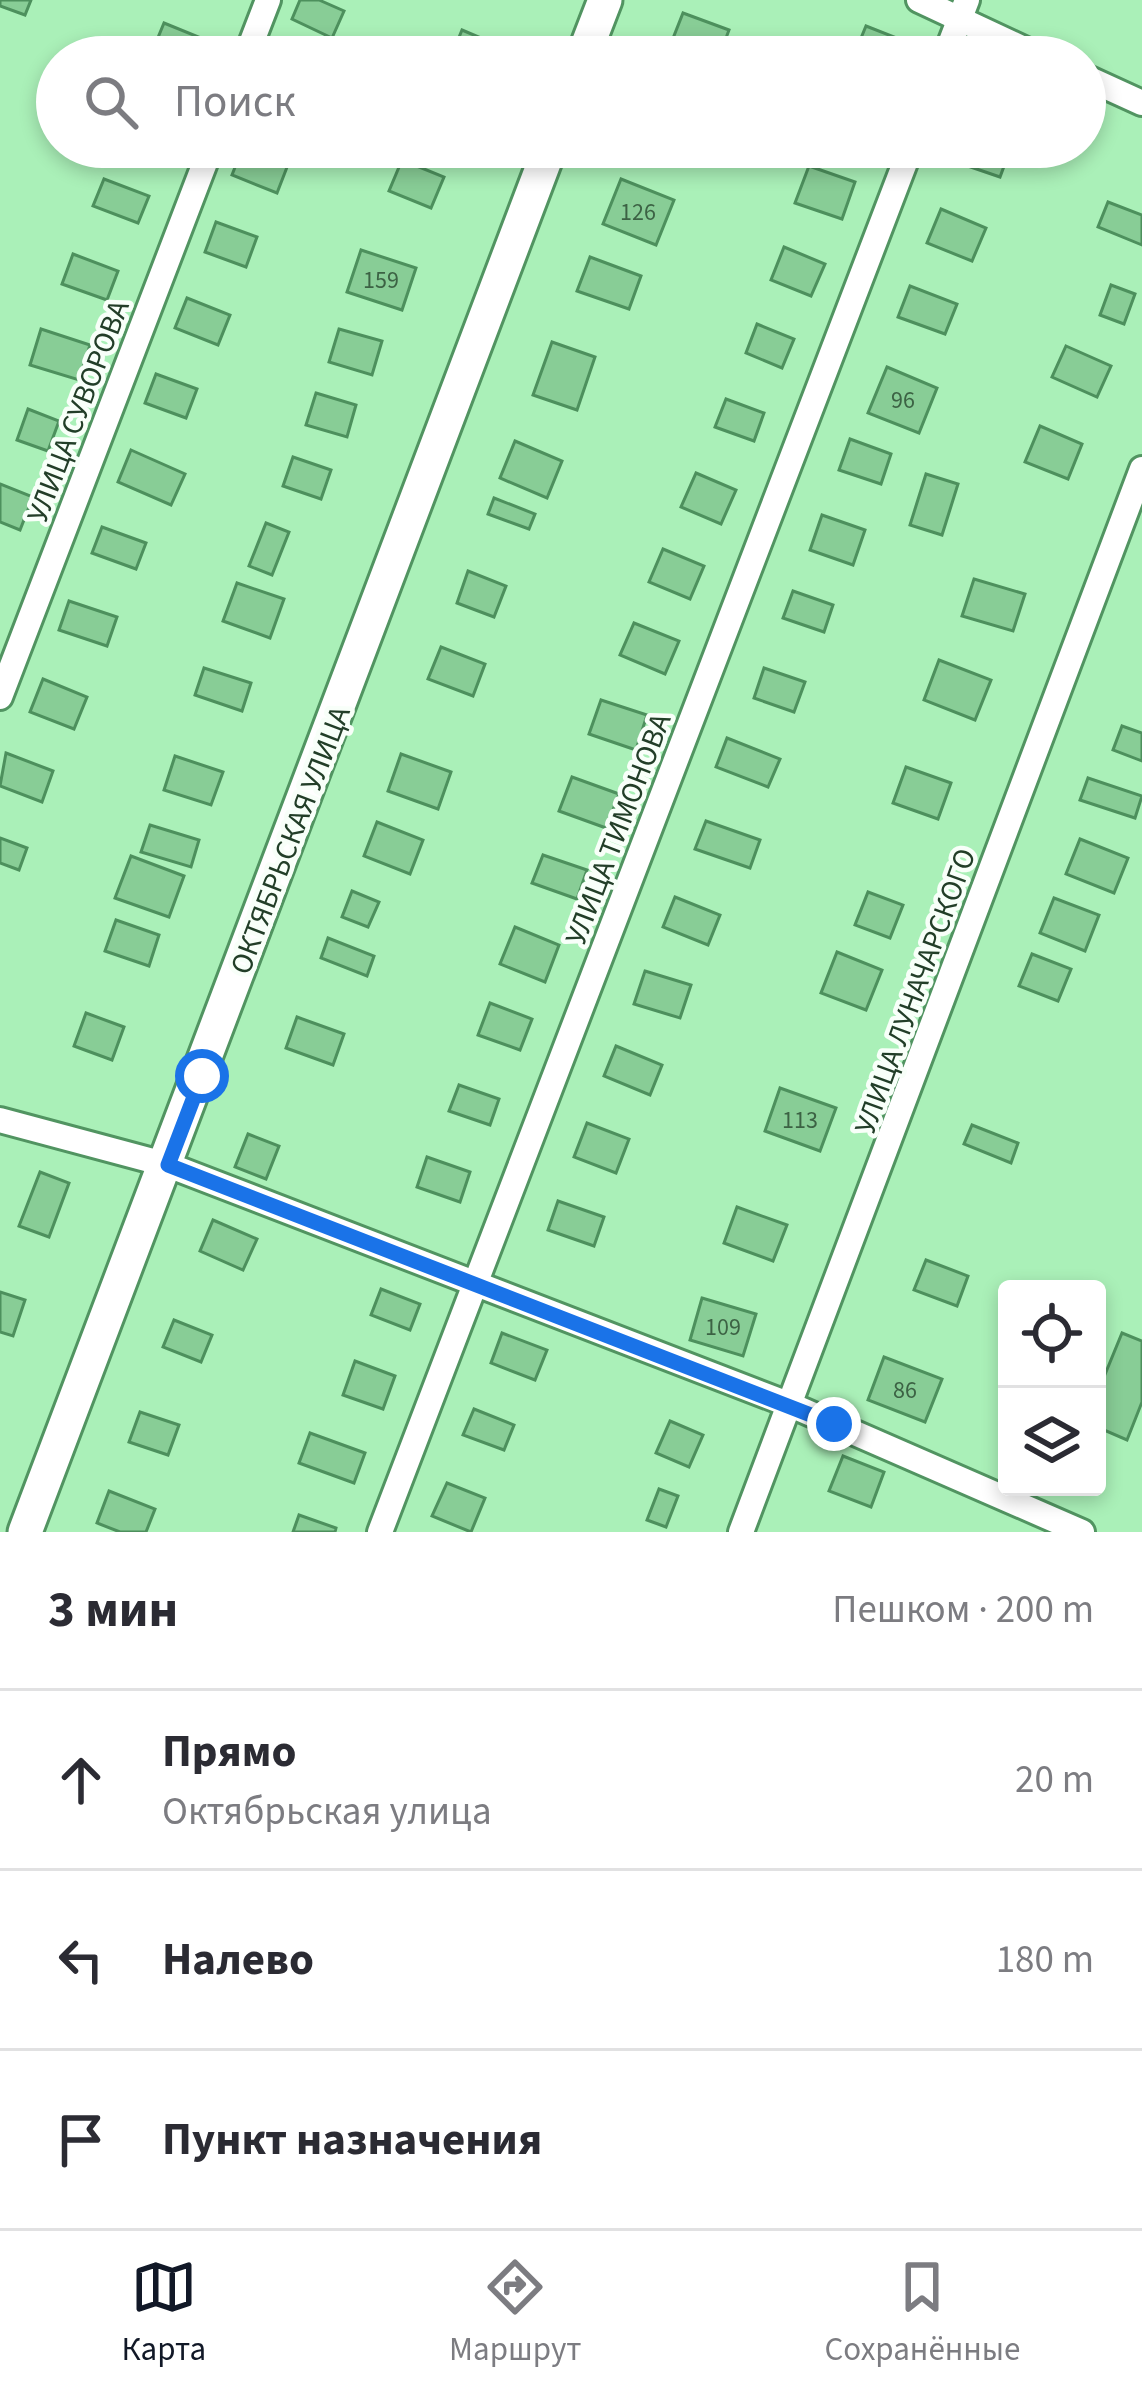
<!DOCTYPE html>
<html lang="ru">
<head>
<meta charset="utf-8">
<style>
	:root { --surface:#fff; --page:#f2f2f3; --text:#2b2b33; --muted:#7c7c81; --line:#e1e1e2; --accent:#111827 }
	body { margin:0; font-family:"Source Sans 3",sans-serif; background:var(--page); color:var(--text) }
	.controls { position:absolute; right:36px; bottom:36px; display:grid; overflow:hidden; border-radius:12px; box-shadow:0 6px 18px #0003 }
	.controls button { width:108px; height:108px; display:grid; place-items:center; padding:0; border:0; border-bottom:3px solid var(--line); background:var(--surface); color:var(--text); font:60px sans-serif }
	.stop { position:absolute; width:36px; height:36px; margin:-27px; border:9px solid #1a73e8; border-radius:50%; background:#fff }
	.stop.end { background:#1a73e8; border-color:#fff; box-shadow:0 3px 12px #0008 }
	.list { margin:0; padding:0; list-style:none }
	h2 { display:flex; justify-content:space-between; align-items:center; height:156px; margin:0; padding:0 48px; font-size:51px }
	h2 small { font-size:39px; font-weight:400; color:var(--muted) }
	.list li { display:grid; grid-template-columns:78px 1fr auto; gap:36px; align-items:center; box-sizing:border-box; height:180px; padding:0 48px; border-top:3px solid var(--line) }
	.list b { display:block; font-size:45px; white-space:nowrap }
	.list p { margin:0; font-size:39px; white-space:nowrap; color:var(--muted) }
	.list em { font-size:39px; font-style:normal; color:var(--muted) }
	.icon { flex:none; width:66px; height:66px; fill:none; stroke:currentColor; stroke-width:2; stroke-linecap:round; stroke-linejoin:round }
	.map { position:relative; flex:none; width:1142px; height:1532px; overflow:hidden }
	.search { position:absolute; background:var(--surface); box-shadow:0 6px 18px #0003; left:36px; right:36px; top:36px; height:132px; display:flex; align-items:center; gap:30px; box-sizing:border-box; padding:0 42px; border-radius:66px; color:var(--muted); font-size:45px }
	.sheet { height:696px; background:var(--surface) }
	nav { display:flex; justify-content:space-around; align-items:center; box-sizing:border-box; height:168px; border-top:3px solid var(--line); background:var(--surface); font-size:33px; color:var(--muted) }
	nav a { display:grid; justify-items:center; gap:6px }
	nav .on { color:var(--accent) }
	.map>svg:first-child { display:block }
</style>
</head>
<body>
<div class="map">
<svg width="1142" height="1532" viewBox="0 0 1142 1532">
	<rect width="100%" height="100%" fill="#aaf0b8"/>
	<g fill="#88cd96" stroke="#4d905d" stroke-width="3">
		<path d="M 0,0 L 31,0 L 25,15 L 0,6 Z"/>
		<path d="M 300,0 L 319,0 L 344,11 L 332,38 L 292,19 Z"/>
		<path d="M 683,13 L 729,30 L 719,57 L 670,46 Z"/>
		<path d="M 164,23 L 206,40 L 199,57 L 150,57 Z"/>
		<path d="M 866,26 L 902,40 L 896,57 L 854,55 Z"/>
		<path d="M 462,30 L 493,43 L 488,57 L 451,57 Z"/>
		<path d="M 243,147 L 289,162 L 277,193 L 232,175 Z"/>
		<path d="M 965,147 L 1010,150 L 1000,177 L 959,163 Z"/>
		<path d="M 402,160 L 444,177 L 431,208 L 389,191 Z"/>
		<path d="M 809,166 L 855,182 L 842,219 L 795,203 Z"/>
		<path d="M 104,179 L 149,196 L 138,223 L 93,206 Z"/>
		<path d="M 621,179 L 674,200 L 656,245 L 603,224 Z"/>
		<path d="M 1108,202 L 1142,215 L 1142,245 L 1098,227 Z"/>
		<path d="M 941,209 L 986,228 L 972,261 L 927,243 Z"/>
		<path d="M 216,222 L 257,237 L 246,267 L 205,252 Z"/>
		<path d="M 784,247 L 825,264 L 811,296 L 771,280 Z"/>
		<path d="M 361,250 L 416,268 L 402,310 L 347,292 Z"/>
		<path d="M 73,254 L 118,271 L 107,300 L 62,284 Z"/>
		<path d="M 590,257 L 641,276 L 629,309 L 577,291 Z"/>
		<path d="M 1111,285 L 1135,294 L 1124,324 L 1100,315 Z"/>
		<path d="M 910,286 L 957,304 L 945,334 L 898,317 Z"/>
		<path d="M 187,298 L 230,315 L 218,345 L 175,328 Z"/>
		<path d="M 757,324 L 794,339 L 782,368 L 746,353 Z"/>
		<path d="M 41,329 L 90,345 L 79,380 L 30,365 Z"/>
		<path d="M 339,329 L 382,341 L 372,375 L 329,362 Z"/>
		<path d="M 552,342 L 595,357 L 577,410 L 533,395 Z"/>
		<path d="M 1066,346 L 1111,366 L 1097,397 L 1052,377 Z"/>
		<path d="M 887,367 L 937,388 L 919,433 L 868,413 Z"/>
		<path d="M 156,374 L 197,389 L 186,418 L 145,403 Z"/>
		<path d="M 316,393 L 356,405 L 347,437 L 306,425 Z"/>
		<path d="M 726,399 L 764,413 L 754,441 L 715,427 Z"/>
		<path d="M 28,409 L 59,421 L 48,451 L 17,440 Z"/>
		<path d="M 1040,426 L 1082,444 L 1068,479 L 1025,462 Z"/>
		<path d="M 850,439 L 891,454 L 881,484 L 839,470 Z"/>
		<path d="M 515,441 L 562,461 L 547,498 L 500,478 Z"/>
		<path d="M 131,450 L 185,474 L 171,505 L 118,482 Z"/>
		<path d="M 293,457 L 331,470 L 321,499 L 283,486 Z"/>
		<path d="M 696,473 L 736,490 L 721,524 L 681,507 Z"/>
		<path d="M 926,474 L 958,484 L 942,535 L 910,525 Z"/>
		<path d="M 0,484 L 33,497 L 20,530 L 0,522 Z"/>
		<path d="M 494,498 L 535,514 L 529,529 L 488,514 Z"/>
		<path d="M 822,515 L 865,530 L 853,565 L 810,550 Z"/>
		<path d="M 266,523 L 289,532 L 272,575 L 249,566 Z"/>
		<path d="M 102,527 L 146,543 L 136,569 L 92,553 Z"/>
		<path d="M 663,549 L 704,566 L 690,599 L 649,582 Z"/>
		<path d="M 468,571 L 506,586 L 494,617 L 457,603 Z"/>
		<path d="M 974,579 L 1025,594 L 1013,631 L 962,616 Z"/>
		<path d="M 237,583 L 284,599 L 270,638 L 223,621 Z"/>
		<path d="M 793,591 L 833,605 L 824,632 L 783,618 Z"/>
		<path d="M 69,601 L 117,617 L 107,646 L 59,630 Z"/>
		<path d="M 634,623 L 679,641 L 665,674 L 620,655 Z"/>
		<path d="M 441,647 L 485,664 L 473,696 L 428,679 Z"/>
		<path d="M 939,660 L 991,680 L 975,720 L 924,700 Z"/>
		<path d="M 204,668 L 251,683 L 242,711 L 195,695 Z"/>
		<path d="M 764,668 L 805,682 L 794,712 L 754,698 Z"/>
		<path d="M 43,679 L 87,697 L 74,729 L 30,712 Z"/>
		<path d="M 601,700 L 647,715 L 636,750 L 589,734 Z"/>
		<path d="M 1122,726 L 1142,733 L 1142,761 L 1113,750 Z"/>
		<path d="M 727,738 L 780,759 L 768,787 L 716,767 Z"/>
		<path d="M 6,753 L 53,771 L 42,802 L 0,786 Z"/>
		<path d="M 401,754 L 451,772 L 438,809 L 388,791 Z"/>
		<path d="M 175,756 L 223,772 L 211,805 L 164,790 Z"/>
		<path d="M 906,767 L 951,783 L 938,819 L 893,803 Z"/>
		<path d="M 572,777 L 619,794 L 606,828 L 559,811 Z"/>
		<path d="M 1088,778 L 1142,796 L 1135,818 L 1080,800 Z"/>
		<path d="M 706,821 L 760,840 L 750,868 L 695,849 Z"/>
		<path d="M 377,822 L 423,840 L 410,874 L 364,856 Z"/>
		<path d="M 150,825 L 199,840 L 191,867 L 141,852 Z"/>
		<path d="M 0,838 L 27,848 L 19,870 L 0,863 Z"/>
		<path d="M 1080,839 L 1128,858 L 1114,893 L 1066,874 Z"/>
		<path d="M 543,855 L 587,870 L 577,899 L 532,883 Z"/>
		<path d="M 131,856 L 184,876 L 169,917 L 115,898 Z"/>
		<path d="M 352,891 L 379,902 L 368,927 L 342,917 Z"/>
		<path d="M 868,892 L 903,905 L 890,938 L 855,925 Z"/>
		<path d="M 675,897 L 720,915 L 708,945 L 663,927 Z"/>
		<path d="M 1054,898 L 1099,915 L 1085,951 L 1040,933 Z"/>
		<path d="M 116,920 L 159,935 L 149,966 L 105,951 Z"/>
		<path d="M 515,927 L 559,945 L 545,982 L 500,964 Z"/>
		<path d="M 328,938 L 374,956 L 367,976 L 321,958 Z"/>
		<path d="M 837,952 L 882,970 L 866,1010 L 821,993 Z"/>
		<path d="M 1032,954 L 1071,969 L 1058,1001 L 1019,986 Z"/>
		<path d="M 645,971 L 691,985 L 680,1018 L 634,1004 Z"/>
		<path d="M 490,1003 L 532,1019 L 520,1050 L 478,1035 Z"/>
		<path d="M 86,1013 L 124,1027 L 112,1060 L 74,1046 Z"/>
		<path d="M 297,1017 L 344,1034 L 333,1065 L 286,1048 Z"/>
		<path d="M 616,1046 L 662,1065 L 650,1095 L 604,1076 Z"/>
		<path d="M 459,1085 L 499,1099 L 490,1125 L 449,1111 Z"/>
		<path d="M 780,1088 L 836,1108 L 820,1151 L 765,1131 Z"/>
		<path d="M 587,1123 L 629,1139 L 616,1173 L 574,1157 Z"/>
		<path d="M 972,1125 L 1018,1143 L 1011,1163 L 964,1144 Z"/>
		<path d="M 248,1134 L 279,1146 L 266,1179 L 235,1167 Z"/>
		<path d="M 427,1157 L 470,1172 L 460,1202 L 417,1187 Z"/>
		<path d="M 40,1172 L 69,1183 L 49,1237 L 19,1226 Z"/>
		<path d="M 558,1201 L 604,1217 L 594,1246 L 548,1230 Z"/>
		<path d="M 737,1207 L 787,1225 L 773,1261 L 724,1243 Z"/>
		<path d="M 213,1220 L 257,1239 L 243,1270 L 200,1251 Z"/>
		<path d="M 926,1260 L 968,1276 L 957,1306 L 914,1290 Z"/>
		<path d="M 381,1289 L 420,1304 L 410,1330 L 371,1315 Z"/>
		<path d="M 0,1292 L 25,1300 L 13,1336 L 0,1332 Z"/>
		<path d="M 702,1298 L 756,1314 L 743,1356 L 690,1340 Z"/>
		<path d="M 174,1320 L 212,1335 L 201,1362 L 163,1347 Z"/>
		<path d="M 502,1333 L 547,1350 L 535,1380 L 491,1363 Z"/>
		<path d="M 1122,1333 L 1142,1341 L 1142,1402 L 1127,1440 L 1097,1427 L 1097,1394 Z"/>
		<path d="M 884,1357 L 942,1379 L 925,1422 L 868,1400 Z"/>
		<path d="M 355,1361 L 395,1376 L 383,1409 L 343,1395 Z"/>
		<path d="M 474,1409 L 514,1425 L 504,1450 L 463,1435 Z"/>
		<path d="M 140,1412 L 179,1425 L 168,1455 L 129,1442 Z"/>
		<path d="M 670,1421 L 703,1435 L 689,1467 L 656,1453 Z"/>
		<path d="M 310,1433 L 365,1453 L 354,1483 L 299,1463 Z"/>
		<path d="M 843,1456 L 884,1472 L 871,1507 L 829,1491 Z"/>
		<path d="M 447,1483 L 485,1498 L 471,1532 L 432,1516 Z"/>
		<path d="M 659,1489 L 678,1496 L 666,1527 L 647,1520 Z"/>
		<path d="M 109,1491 L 155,1509 L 146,1532 L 120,1532 L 97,1523 Z"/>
		<path d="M 299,1515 L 336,1528 L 335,1532 L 293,1532 Z"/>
	</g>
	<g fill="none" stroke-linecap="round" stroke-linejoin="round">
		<defs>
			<g id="street">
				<path d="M 919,0 L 1041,57"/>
				<path d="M 246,57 L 268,0"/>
				<path d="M 945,57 L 967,0"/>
				<path d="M 1085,77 L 1142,103"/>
				<path d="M 0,697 L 211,147"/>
				<path d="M 0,1120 L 168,1165 L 793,1406 L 1082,1532"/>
				<path d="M 380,1532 L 911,147"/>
				<path d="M 741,1532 L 1142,469"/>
			</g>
			<g id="secondary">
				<path d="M 583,57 L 605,0"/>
				<path d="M 25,1532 L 550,147"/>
			</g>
		</defs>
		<use href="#street" stroke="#519461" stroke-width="30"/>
		<use href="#secondary" stroke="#519461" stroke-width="39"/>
		<use href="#street" stroke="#fff" stroke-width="24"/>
		<use href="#secondary" stroke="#fff" stroke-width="33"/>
	</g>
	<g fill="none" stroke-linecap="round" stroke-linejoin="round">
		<path stroke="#1a73e8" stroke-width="15" d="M 202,1076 L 168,1165 L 834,1424"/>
	</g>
	<g text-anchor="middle" stroke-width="9" stroke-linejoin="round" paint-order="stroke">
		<g font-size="24" fill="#3c6244">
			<text x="638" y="220">126</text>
			<text x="381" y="288">159</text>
			<text x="903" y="408">96</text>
			<text x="800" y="1128">113</text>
			<text x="723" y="1335">109</text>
			<text x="905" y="1398">86</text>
		</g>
		<g font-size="30" fill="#223e28" stroke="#f8fff9">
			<text transform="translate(78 411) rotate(-69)" y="10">УЛИЦА СУВОРОВА</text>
			<text transform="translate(618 829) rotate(-69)" y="10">УЛИЦА ТИМОНОВА</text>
			<text transform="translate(290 840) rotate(-69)" y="10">ОКТЯБРЬСКАЯ УЛИЦА</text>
			<text transform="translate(915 991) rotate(-70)" y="10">УЛИЦА ЛУНАЧАРСКОГО</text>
		</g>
	</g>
</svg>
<div class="controls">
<button><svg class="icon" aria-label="locate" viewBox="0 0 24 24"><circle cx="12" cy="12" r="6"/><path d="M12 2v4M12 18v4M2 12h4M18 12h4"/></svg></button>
<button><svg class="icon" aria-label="layers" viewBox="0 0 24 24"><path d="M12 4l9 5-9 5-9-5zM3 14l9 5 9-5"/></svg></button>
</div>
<div class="stop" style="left:202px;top:1076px"></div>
<div class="stop end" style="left:834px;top:1424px"></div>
<div class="search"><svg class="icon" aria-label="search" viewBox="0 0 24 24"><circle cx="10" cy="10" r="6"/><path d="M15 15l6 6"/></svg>Поиск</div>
</div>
<section class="sheet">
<h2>3 мин<small>Пешком · 200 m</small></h2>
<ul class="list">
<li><svg class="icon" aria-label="ahead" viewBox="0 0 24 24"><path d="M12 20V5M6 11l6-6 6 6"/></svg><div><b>Прямо</b><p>Октябрьская улица</p></div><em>20 m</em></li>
<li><svg class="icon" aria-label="left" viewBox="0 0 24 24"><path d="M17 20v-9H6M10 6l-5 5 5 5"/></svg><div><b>Налево</b></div><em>180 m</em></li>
<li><svg class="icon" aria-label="arrive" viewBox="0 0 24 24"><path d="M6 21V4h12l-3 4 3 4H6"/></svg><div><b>Пункт назначения</b></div></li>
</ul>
</section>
<nav>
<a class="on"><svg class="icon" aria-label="map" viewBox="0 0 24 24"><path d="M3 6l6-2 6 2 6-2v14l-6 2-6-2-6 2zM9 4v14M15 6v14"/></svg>Карта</a>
<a><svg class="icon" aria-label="directions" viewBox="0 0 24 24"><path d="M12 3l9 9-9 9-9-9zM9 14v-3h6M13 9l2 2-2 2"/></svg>Маршрут</a>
<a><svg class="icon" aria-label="saved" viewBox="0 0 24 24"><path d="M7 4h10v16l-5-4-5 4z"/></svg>Сохранённые</a>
</nav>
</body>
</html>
